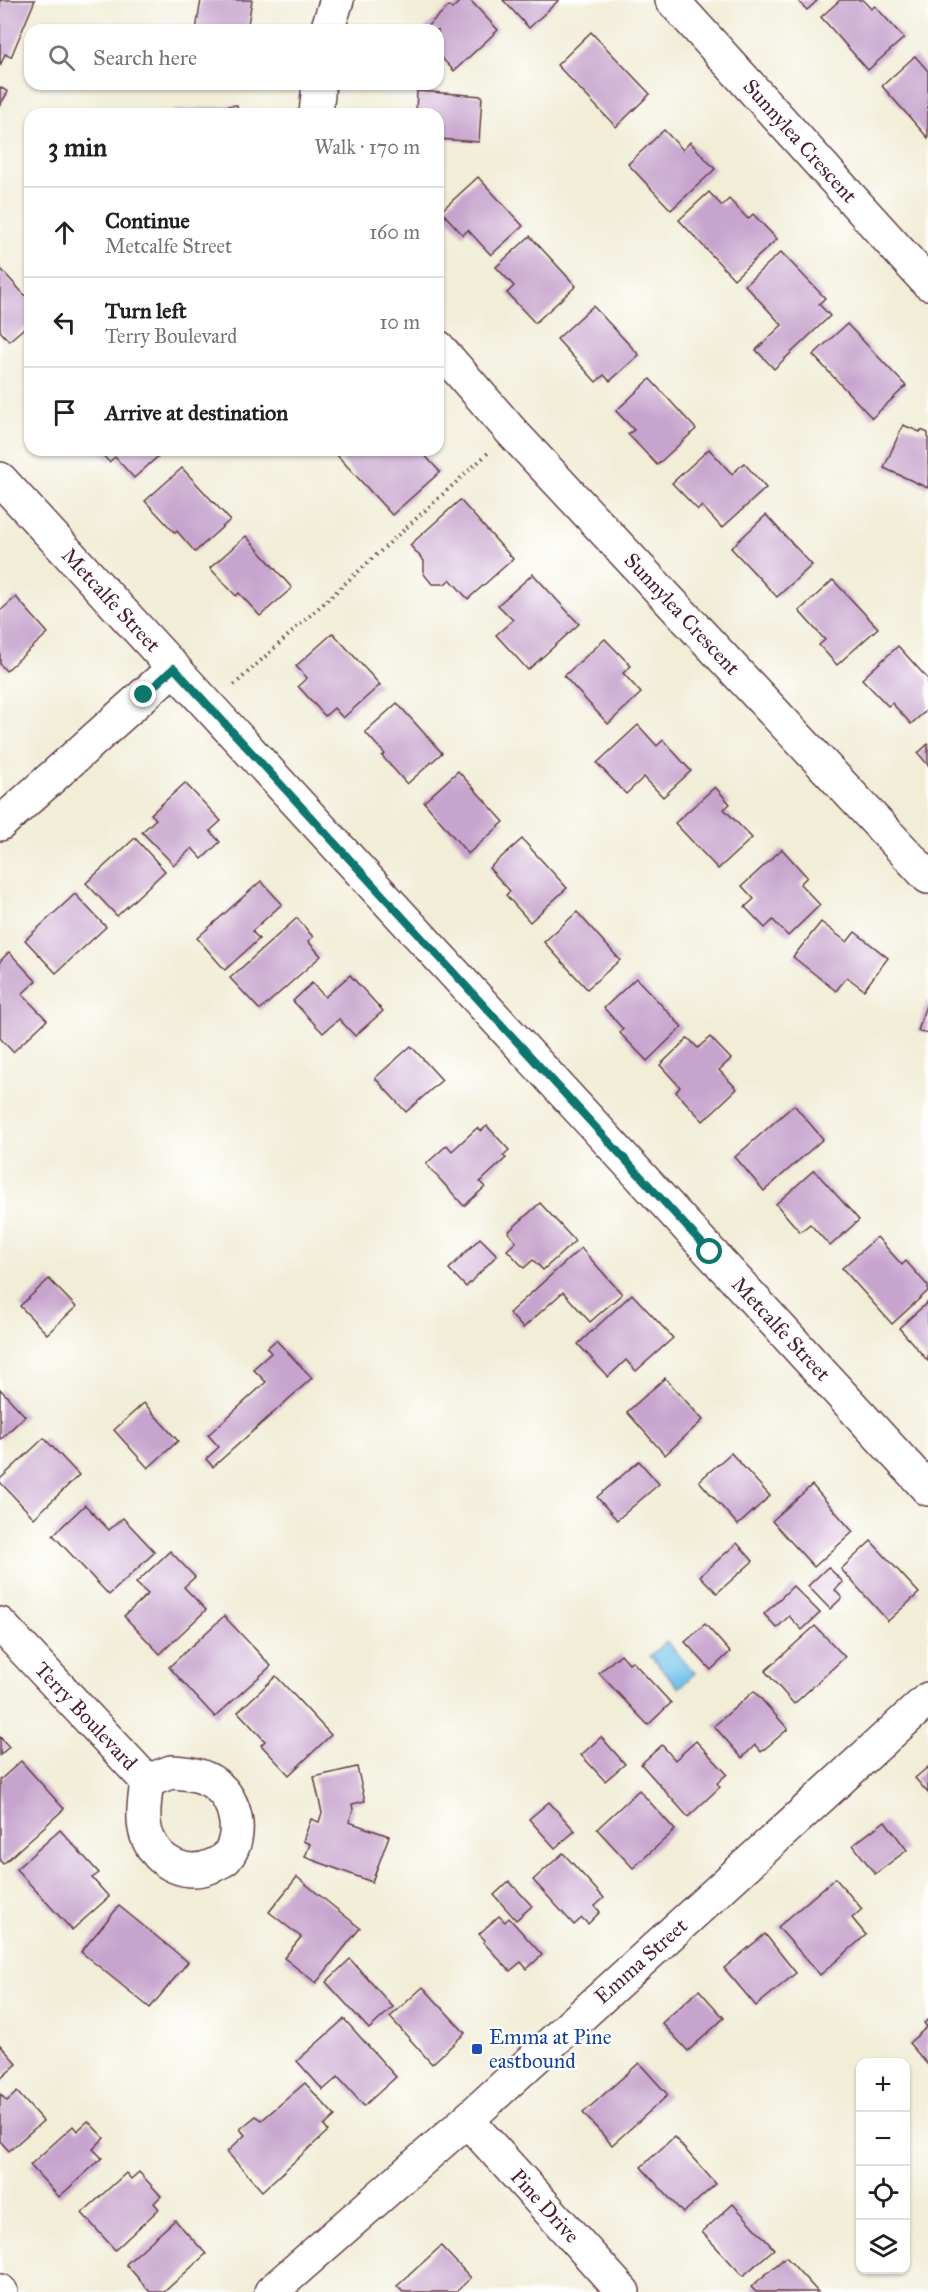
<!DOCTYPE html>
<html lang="en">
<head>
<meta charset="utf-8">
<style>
	:root { --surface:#fff; --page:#f2f2f2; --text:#202124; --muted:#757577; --line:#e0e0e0 }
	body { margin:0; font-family:"IM FELL Great Primer",serif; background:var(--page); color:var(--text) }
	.controls { position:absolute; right:18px; bottom:18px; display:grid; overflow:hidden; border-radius:12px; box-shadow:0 2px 4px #0004 }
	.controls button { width:54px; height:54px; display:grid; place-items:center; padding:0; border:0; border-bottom:2px solid var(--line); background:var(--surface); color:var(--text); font:30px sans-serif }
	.stop { position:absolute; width:18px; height:18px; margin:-14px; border:4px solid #0f766e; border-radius:50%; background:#fff }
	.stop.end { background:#0f766e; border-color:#fff; box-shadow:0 2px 6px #0008 }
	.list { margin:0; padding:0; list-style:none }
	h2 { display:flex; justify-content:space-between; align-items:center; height:78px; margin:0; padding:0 24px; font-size:26px }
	h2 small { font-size:20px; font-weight:400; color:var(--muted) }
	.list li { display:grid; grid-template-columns:39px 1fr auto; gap:18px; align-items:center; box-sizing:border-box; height:90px; padding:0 24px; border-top:2px solid var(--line) }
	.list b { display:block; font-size:22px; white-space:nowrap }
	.list p { margin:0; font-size:20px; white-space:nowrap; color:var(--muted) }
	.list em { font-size:20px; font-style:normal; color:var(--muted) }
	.icon { flex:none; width:33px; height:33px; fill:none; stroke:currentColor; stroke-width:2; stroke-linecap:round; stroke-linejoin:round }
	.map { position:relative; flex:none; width:928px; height:2292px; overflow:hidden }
	.search { position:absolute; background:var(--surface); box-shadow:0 2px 4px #0004; left:24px; top:24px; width:420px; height:66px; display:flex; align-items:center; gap:15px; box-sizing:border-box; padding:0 21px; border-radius:18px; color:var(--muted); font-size:22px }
	.panel { position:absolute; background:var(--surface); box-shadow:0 2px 4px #0004; left:24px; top:108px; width:420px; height:348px; border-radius:18px }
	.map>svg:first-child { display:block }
</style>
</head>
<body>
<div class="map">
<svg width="928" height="2292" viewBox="0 0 928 2292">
	<rect width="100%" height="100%" fill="#fff"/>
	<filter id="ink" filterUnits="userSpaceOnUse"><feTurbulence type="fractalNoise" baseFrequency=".0167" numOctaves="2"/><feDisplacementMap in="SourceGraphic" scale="12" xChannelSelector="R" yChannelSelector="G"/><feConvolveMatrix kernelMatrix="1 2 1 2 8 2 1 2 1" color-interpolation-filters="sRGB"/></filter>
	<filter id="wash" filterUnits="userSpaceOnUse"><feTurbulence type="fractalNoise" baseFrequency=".008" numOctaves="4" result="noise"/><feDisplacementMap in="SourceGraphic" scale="24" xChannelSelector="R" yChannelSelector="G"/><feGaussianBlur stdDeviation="1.35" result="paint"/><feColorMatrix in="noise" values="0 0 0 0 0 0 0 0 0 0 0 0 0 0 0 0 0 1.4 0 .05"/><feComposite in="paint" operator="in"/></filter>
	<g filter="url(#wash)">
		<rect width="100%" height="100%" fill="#f1edd7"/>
		<path fill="#6cc0e9" stroke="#5b708a" stroke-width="1.5" d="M 666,1641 L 695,1673 L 679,1688 L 650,1656 Z"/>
		<g id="blocks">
			<g fill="#c7a4cd">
				<path d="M 0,0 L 35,0 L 11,57 L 5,54 L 0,66 Z"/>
				<path d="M 201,0 L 252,0 L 247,30 L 196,30 Z"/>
				<path d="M 461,0 L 470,0 L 498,30 L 454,71 L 438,54 L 438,30 L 423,30 L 449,6 L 452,9 Z"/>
				<path d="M 503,0 L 559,0 L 529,28 Z"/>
				<path d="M 797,0 L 818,0 L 807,10 Z"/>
				<path d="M 840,0 L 863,0 L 871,9 L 875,6 L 904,38 L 868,70 L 821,17 Z"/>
				<path d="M 591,32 L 650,94 L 616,127 L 557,65 Z"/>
				<path d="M 915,56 L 928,71 L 928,138 L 882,86 Z"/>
				<path d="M 0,87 L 8,92 L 0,105 Z"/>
				<path d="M 417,91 L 482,96 L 479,142 L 438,139 L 438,114 L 416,114 Z"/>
				<path d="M 237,105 L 238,114 L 174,114 L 173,111 Z"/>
				<path d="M 664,130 L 683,150 L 690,142 L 715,169 L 671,210 L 628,164 Z"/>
				<path d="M 478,177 L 523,226 L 491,255 L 468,230 L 463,235 L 441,211 Z"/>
				<path d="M 709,192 L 722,206 L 729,199 L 748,219 L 753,214 L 777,239 L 734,279 L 679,220 Z"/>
				<path d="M 530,236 L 576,286 L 535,323 L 507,293 L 514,286 L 496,267 Z"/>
				<path d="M 781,252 L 825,298 L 819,304 L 830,316 L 774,369 L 756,350 L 782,325 L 745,285 Z"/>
				<path d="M 0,268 L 30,301 L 30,323 L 9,341 L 0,331 Z"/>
				<path d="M 593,306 L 639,355 L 610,381 L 604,375 L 596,382 L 557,339 Z"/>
				<path d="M 847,324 L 906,386 L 872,418 L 813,355 Z"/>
				<path d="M 650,379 L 696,429 L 657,465 L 628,434 L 634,430 L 616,411 Z"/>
				<path d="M 903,425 L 920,432 L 921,430 L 928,433 L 928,488 L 884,468 Z"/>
				<path d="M 709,449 L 732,474 L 744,463 L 766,488 L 722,528 L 702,506 L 698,510 L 672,483 Z"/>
				<path d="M 98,450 L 165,450 L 134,478 L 115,457 L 109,462 Z"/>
				<path d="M 340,450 L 411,450 L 412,452 L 420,450 L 440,472 L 392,515 L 336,454 Z"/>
				<path d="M 182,468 L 230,520 L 195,552 L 177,531 L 175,533 L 145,501 Z"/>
				<path d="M 460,500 L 513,559 L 468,599 L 450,579 L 445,584 L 432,584 L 424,574 L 424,561 L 410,545 Z"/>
				<path d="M 766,515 L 812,565 L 777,597 L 731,548 Z"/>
				<path d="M 246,536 L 292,588 L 260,616 L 239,593 L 236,596 L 210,568 Z"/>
				<path d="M 533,574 L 579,624 L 528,670 L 496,635 L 513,620 L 498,605 Z"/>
				<path d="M 833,580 L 878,628 L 837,665 L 819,645 L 825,640 L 799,611 Z"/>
				<path d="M 16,597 L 48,633 L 6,671 L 0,664 L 0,611 Z"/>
				<path d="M 333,633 L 380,685 L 343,718 L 334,708 L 325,716 L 298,686 L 307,678 L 296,666 Z"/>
				<path d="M 605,639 L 631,666 L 623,673 L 641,693 L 608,724 L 564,676 Z"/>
				<path d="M 898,646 L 928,679 L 928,709 L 911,724 L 892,703 L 888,706 L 862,679 Z"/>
				<path d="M 397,703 L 442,753 L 407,784 L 382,756 L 385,754 L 365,732 Z"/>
				<path d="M 638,725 L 657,746 L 663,740 L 691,771 L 663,797 L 644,777 L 626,794 L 597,763 Z"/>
				<path d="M 928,744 L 928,765 L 918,753 Z"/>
				<path d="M 458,771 L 504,822 L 468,854 L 424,802 Z"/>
				<path d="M 185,783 L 221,821 L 210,831 L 220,842 L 202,859 L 192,848 L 174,865 L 142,832 L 156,819 L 151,814 Z"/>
				<path d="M 715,787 L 730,804 L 724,809 L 752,838 L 718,869 L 675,823 Z"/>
				<path d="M 135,838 L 165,871 L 117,916 L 86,883 Z"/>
				<path d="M 522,839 L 567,888 L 530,922 L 506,895 L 510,891 L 489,868 Z"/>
				<path d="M 782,849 L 807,877 L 800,884 L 820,905 L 788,936 L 773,920 L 765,928 L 745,907 L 754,899 L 742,886 Z"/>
				<path d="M 261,881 L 282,904 L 252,931 L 259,939 L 225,970 L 197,938 Z"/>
				<path d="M 75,894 L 106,927 L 56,973 L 25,940 Z"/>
				<path d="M 577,912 L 620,960 L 587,989 L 544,942 Z"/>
				<path d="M 297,918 L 313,937 L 308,941 L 321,956 L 260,1010 L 230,978 Z"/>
				<path d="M 821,922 L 847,942 L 855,932 L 888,958 L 864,990 L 847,977 L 836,991 L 793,957 Z"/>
				<path d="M 9,952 L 36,981 L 22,994 L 47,1020 L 13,1052 L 0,1038 L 0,961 Z"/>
				<path d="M 350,975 L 383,1011 L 355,1036 L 339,1019 L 323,1033 L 293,1001 L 312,983 L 325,997 Z"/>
				<path d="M 636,978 L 682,1027 L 647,1061 L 620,1033 L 623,1029 L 604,1008 Z"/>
				<path d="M 928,998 L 928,1033 L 918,1031 Z"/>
				<path d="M 710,1037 L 731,1059 L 719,1070 L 737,1089 L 703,1121 L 676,1092 L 680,1087 L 660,1065 L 688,1038 L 698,1048 Z"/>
				<path d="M 411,1046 L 442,1080 L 406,1112 L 375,1078 Z"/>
				<path d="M 794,1105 L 823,1139 L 764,1191 L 735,1157 Z"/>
				<path d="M 487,1126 L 509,1150 L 503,1156 L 506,1158 L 480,1182 L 485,1187 L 464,1206 L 426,1164 L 447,1145 L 452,1151 L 477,1128 L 481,1131 Z"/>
				<path d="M 814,1170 L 859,1220 L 830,1246 L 810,1224 L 800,1232 L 776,1204 Z"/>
				<path d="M 540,1203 L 575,1241 L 543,1270 L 533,1260 L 524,1268 L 507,1250 L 516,1242 L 508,1232 Z"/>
				<path d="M 877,1237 L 902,1265 L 906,1261 L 928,1286 L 928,1291 L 892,1324 L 842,1268 Z"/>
				<path d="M 480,1238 L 497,1255 L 466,1287 L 449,1269 Z"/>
				<path d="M 581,1248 L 622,1294 L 590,1322 L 563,1292 L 523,1328 L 509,1313 Z"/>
				<path d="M 49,1279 L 76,1307 L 47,1334 L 20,1306 Z"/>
				<path d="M 632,1294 L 673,1338 L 636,1371 L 626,1360 L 608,1377 L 578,1344 Z"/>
				<path d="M 928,1302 L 928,1361 L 899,1328 Z"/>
				<path d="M 276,1340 L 312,1378 L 213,1467 L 206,1459 L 219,1447 L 208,1435 L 266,1382 L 253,1369 L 271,1353 L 267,1348 Z"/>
				<path d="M 665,1378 L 703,1420 L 665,1455 L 627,1412 Z"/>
				<path d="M 0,1389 L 25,1416 L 0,1440 Z"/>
				<path d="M 144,1403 L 178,1441 L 148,1468 L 114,1430 Z"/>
				<path d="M 44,1438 L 79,1475 L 34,1518 L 0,1482 L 0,1479 Z"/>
				<path d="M 731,1453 L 770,1496 L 738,1525 L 699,1481 Z"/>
				<path d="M 639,1461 L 659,1484 L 617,1520 L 597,1497 Z"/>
				<path d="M 812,1485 L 853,1532 L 814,1567 L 772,1521 Z"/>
				<path d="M 85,1505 L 109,1530 L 123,1518 L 155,1552 L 109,1595 L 53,1535 Z"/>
				<path d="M 871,1541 L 919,1593 L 888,1621 L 841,1569 Z"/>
				<path d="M 737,1543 L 753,1561 L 717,1593 L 700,1576 Z"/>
				<path d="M 170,1551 L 195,1577 L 184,1587 L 206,1610 L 160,1654 L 124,1616 L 148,1594 L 136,1583 Z"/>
				<path d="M 828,1567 L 843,1582 L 835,1590 L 842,1598 L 830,1609 L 808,1586 Z"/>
				<path d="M 793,1586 L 820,1613 L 802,1630 L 789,1616 L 777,1628 L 764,1614 Z"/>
				<path d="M 224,1616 L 271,1666 L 215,1717 L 169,1667 Z"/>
				<path d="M 705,1624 L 730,1652 L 711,1670 L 685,1642 Z"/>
				<path d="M 815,1626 L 845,1657 L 794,1704 L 765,1671 Z"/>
				<path d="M 621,1654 L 629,1663 L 632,1661 L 671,1703 L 648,1725 L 599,1673 Z"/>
				<path d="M 276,1676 L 331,1735 L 289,1775 L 261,1745 L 265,1741 L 238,1712 Z"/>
				<path d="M 754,1691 L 788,1729 L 761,1752 L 755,1745 L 742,1758 L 714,1726 Z"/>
				<path d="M 0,1737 L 9,1747 L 0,1755 Z"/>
				<path d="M 601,1737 L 625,1764 L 605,1781 L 581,1755 Z"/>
				<path d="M 696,1741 L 727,1774 L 717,1783 L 720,1787 L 688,1817 L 641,1764 L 662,1745 L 675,1760 Z"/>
				<path d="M 21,1761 L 64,1809 L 3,1864 L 0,1861 L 0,1780 Z"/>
				<path d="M 357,1767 L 365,1801 L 352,1804 L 353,1810 L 349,1822 L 389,1836 L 372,1882 L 305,1857 L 310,1844 L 303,1841 L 311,1819 L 319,1822 L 322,1813 L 314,1777 Z"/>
				<path d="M 928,1767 L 928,1793 L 915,1778 Z"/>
				<path d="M 639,1790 L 675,1830 L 633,1868 L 597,1829 Z"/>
				<path d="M 549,1802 L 575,1831 L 555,1848 L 529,1819 Z"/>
				<path d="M 885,1821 L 907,1850 L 875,1874 L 853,1845 Z"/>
				<path d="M 60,1830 L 99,1873 L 92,1878 L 109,1897 L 72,1930 L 16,1869 Z"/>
				<path d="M 563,1853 L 604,1898 L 595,1906 L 600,1912 L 588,1924 L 582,1918 L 574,1925 L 533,1880 Z"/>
				<path d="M 297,1877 L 360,1928 L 316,1983 L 284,1958 L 301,1937 L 269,1912 Z"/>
				<path d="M 835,1878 L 862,1909 L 852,1918 L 866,1935 L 820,1975 L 778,1927 Z"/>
				<path d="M 509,1881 L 532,1906 L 516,1920 L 494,1895 Z"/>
				<path d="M 119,1906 L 188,1962 L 150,2008 L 81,1952 Z"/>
				<path d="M 499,1916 L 505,1922 L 509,1918 L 542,1955 L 527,1969 L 521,1962 L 510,1971 L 483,1942 L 485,1940 L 479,1934 Z"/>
				<path d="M 765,1934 L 796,1973 L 756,2006 L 724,1968 Z"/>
				<path d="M 350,1959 L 393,2007 L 369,2029 L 326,1982 Z"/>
				<path d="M 423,1987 L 465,2033 L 432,2064 L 390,2017 Z"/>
				<path d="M 699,1990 L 724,2018 L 688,2051 L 662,2023 Z"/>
				<path d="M 344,2019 L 396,2077 L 364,2106 L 338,2077 L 323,2090 L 297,2061 Z"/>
				<path d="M 928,2020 L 928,2065 L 909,2043 L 927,2027 L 924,2023 Z"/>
				<path d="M 0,2045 L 17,2064 L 0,2079 Z"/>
				<path d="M 639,2063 L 668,2095 L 612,2145 L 583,2113 Z"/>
				<path d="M 305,2083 L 335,2116 L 324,2126 L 328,2131 L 262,2191 L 227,2152 L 245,2135 L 240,2129 L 256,2116 L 262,2120 Z"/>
				<path d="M 17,2092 L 43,2121 L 9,2151 L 0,2141 L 0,2094 L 7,2101 Z"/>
				<path d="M 88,2121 L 104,2138 L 93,2149 L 102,2158 L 59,2197 L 30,2165 L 73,2126 L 77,2131 Z"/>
				<path d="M 674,2137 L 716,2184 L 683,2213 L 641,2167 Z"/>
				<path d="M 139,2172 L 161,2196 L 154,2203 L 159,2209 L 115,2250 L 82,2213 L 126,2173 L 131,2179 Z"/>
				<path d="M 733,2204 L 774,2249 L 743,2276 L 702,2232 Z"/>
				<path d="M 175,2220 L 206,2254 L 164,2292 L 150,2292 L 126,2264 Z"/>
				<path d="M 441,2246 L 471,2278 L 456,2292 L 403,2292 L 397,2286 Z"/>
				<path d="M 786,2257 L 818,2292 L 756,2292 L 751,2287 Z"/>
			</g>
		</g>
	</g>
	<g filter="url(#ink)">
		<use href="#blocks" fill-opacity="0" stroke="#633e45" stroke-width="1.5"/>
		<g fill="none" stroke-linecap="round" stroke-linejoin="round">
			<defs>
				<g id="minor">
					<path d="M 672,0 L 928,283"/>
					<path d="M 327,30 L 337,0"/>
					<path d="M 316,114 L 319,84"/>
					<path d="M 438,347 L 511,431 L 928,877"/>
					<path d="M 0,479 L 928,1489"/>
					<path d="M 0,824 L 174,668"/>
					<path d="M 0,1624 L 147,1781"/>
					<path d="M 171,1772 C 186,1773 202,1774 215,1784 C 237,1800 244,1837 226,1858 C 223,1861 218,1863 214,1865 C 187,1878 158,1864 147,1836 C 141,1820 145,1798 147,1781 Z"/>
					<path d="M 467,2120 L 623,2292"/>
					<path d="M 271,2292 L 467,2120 L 928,1699"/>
				</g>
				<path id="major" d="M 0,2291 L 1,2292"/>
			</defs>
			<use href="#minor" stroke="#633e45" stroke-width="36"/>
			<use href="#major" stroke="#633e45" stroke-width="36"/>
			<path stroke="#633e45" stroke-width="4" stroke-dasharray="1.5 4.5" stroke-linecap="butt" d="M 234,685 L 488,453"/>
			<use href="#minor" stroke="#fff" stroke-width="33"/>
			<use href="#major" stroke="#fff" stroke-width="33"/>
		</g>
	</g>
	<g fill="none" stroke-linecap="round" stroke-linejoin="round" filter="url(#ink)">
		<path stroke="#0f766e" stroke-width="8" d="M 144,695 L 174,668 L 710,1252"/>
	</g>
	<rect fill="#1a4fb4" stroke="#fff" stroke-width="2" x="471" y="2043" width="12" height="12" rx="3"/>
	<g text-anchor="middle" stroke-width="4.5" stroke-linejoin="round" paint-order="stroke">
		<g font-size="21" fill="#4a1f2b" stroke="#fff">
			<text transform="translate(800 141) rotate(48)" y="7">Sunnylea Crescent</text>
			<text transform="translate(111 600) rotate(47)" y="7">Metcalfe Street</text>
			<text transform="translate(682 614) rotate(47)" y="7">Sunnylea Crescent</text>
			<text transform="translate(781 1329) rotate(47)" y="7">Metcalfe Street</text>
			<text transform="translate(86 1716) rotate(47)" y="7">Terry Boulevard</text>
			<text transform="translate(641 1961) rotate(-42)" y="7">Emma Street</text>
			<text transform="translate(545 2206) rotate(48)" y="7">Pine Drive</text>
		</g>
		<g font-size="21" fill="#164399" stroke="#fff" text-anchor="start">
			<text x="489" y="2044">Emma at Pine<tspan x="489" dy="24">eastbound</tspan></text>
		</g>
	</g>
</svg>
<div class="controls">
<button>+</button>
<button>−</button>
<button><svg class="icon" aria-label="locate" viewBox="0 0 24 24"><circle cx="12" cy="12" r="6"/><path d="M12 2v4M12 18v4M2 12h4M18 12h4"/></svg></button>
<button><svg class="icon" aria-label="layers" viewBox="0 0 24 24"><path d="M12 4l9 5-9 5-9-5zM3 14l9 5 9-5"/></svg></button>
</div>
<div class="stop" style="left:710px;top:1252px"></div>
<div class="stop end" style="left:144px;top:695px"></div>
<div class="search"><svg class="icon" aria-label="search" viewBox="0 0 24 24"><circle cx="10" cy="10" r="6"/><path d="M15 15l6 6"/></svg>Search here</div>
<section class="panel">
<h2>3 min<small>Walk · 170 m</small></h2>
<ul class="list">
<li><svg class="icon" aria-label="ahead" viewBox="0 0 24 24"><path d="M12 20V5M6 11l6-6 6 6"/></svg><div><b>Continue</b><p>Metcalfe Street</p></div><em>160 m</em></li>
<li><svg class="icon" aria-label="left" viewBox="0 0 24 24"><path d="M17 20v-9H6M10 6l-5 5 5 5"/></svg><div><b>Turn left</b><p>Terry Boulevard</p></div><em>10 m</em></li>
<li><svg class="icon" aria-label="arrive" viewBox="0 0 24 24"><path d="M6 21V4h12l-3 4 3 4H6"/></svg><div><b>Arrive at destination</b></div></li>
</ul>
</section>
</div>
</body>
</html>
